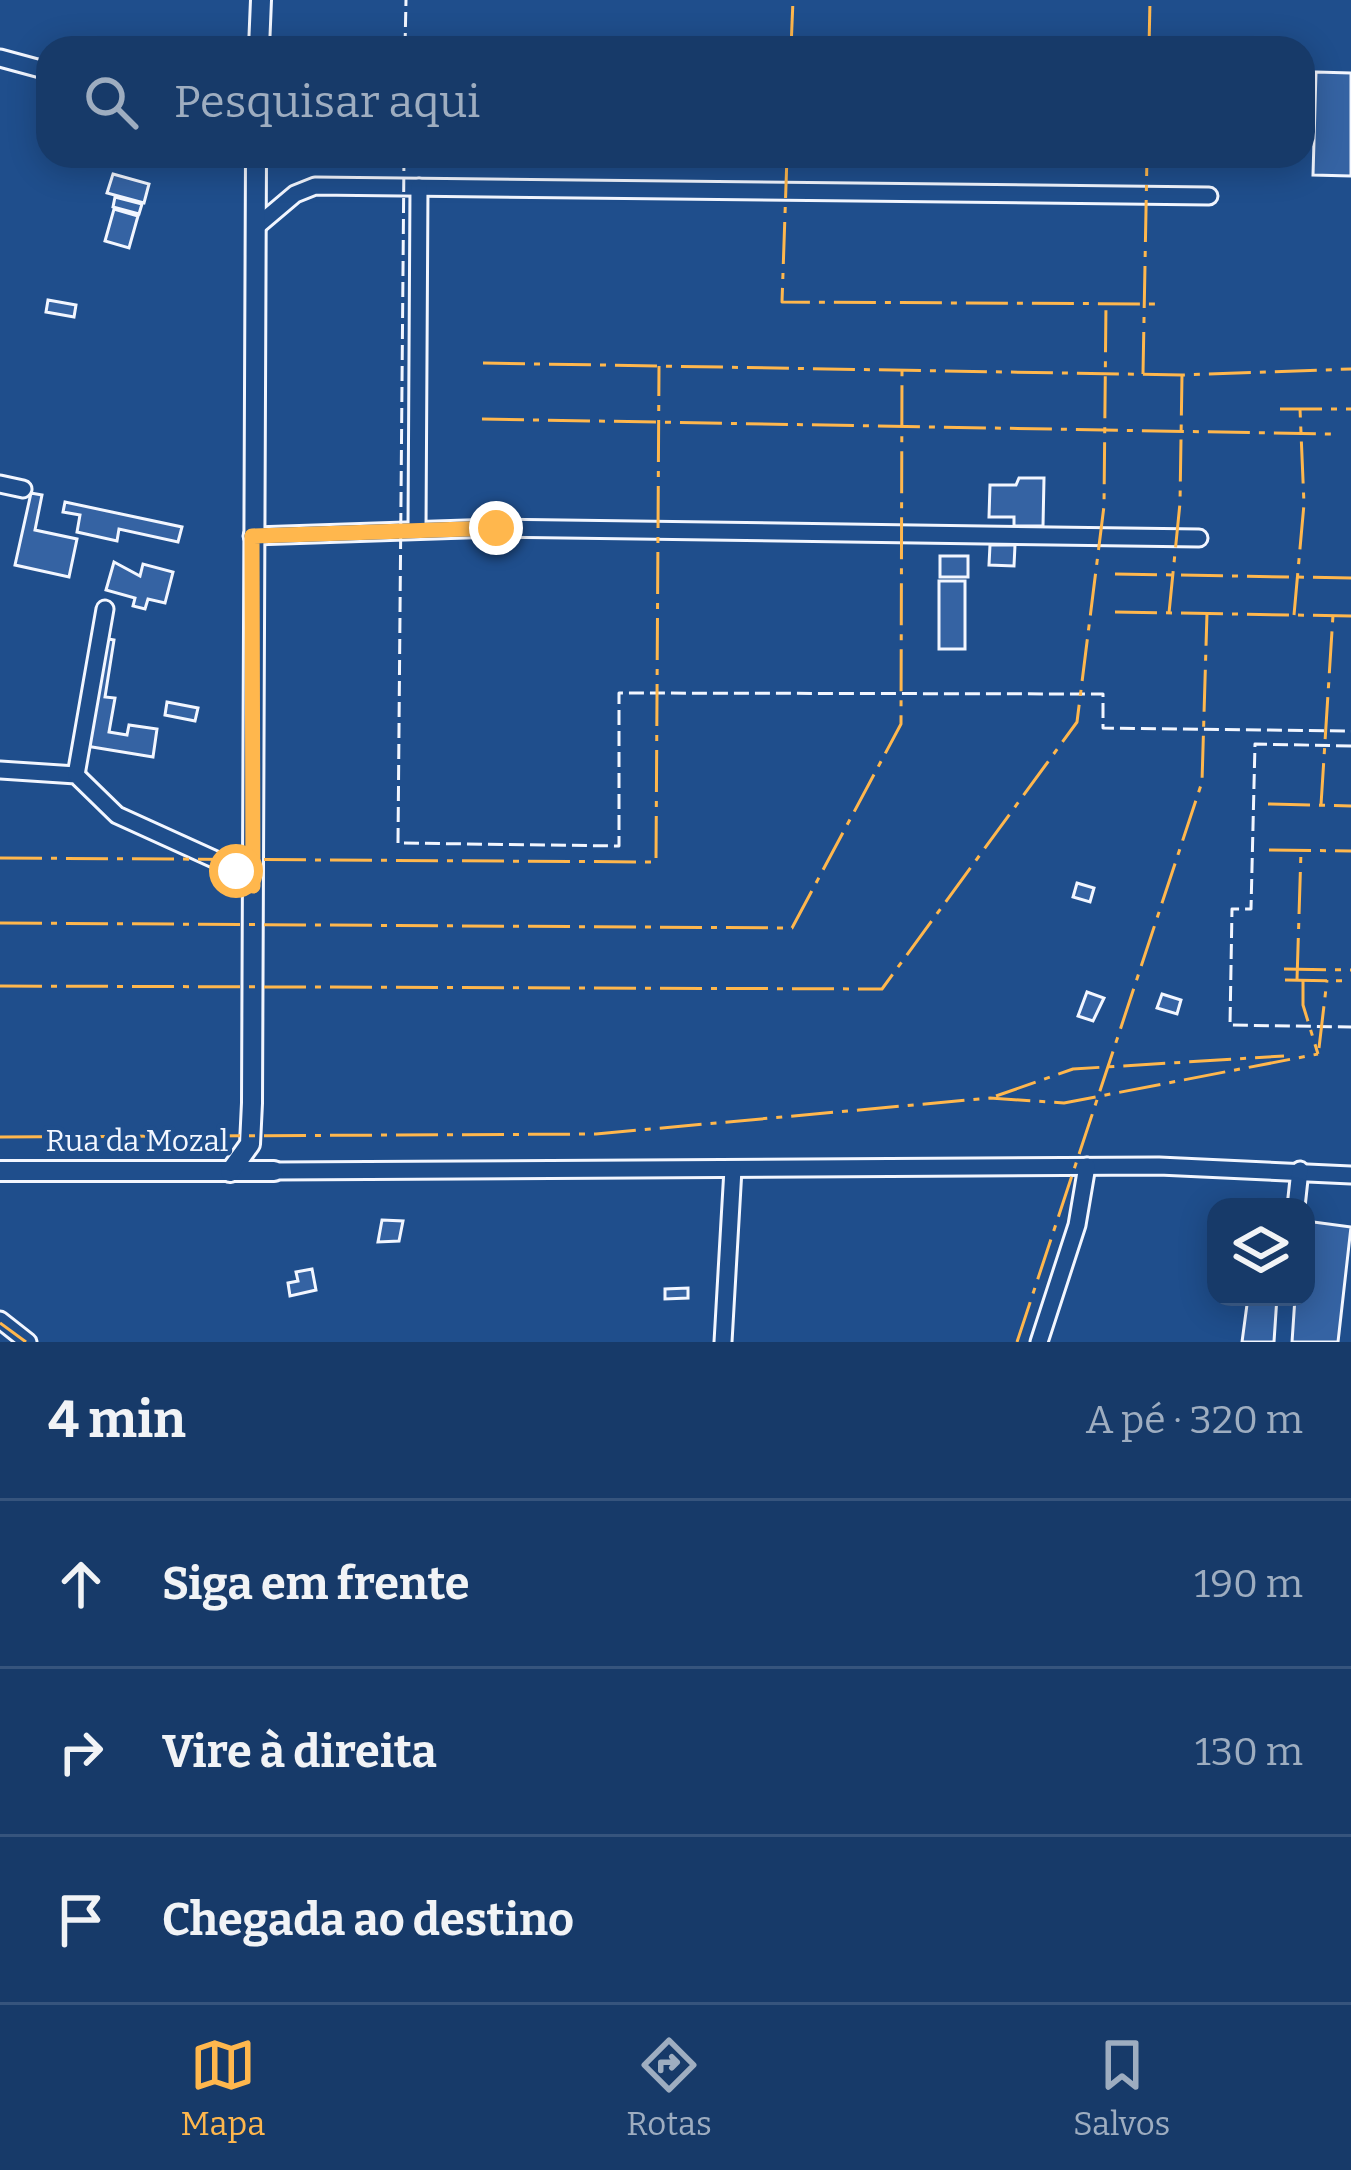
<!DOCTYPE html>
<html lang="pt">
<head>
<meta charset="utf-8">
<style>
	:root { --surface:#173a69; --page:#20416f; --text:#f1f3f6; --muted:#9eadc0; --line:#36547d; --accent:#ffb74d }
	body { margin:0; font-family:Bitter,serif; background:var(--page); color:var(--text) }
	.controls { position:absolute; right:36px; bottom:36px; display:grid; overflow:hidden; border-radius:24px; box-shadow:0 6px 30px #0003 }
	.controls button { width:108px; height:108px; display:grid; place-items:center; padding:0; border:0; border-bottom:3px solid var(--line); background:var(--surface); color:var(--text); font:60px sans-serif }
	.stop { position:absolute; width:36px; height:36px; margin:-27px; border:9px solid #ffb74d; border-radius:50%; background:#fff }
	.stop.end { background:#ffb74d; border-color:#fff; box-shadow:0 3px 12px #0008 }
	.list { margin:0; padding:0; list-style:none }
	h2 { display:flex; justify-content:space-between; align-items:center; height:156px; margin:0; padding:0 48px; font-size:51px }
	h2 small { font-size:39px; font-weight:400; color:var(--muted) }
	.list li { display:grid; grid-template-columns:78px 1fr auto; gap:36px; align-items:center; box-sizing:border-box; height:168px; padding:0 48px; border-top:3px solid var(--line) }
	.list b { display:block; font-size:45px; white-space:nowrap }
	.list em { font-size:39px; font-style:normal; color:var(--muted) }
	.icon { flex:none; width:66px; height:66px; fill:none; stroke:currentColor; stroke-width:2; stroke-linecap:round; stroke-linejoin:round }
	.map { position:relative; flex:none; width:1351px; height:1342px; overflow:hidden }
	.search { position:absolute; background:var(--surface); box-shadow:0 6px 30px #0003; left:36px; right:36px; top:36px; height:132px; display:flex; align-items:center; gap:30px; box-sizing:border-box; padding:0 42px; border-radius:36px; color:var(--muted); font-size:45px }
	.sheet { height:660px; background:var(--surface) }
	nav { display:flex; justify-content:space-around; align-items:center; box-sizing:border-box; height:168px; border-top:3px solid var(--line); background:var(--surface); font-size:33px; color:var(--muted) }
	nav a { display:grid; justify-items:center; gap:6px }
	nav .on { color:var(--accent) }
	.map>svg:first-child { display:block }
</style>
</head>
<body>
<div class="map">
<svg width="1351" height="1342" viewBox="0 0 1351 1342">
	<rect width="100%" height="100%" fill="#1f4e8c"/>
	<g fill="#3563a3" stroke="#f2f6ff" stroke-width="3">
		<path d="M 1316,72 L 1351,73 L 1351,176 L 1313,175 Z"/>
		<path d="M 113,174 L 149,184 L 144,203 L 107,193 Z"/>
		<path d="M 115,197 L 142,204 L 139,214 L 113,207 Z"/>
		<path d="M 114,209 L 138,216 L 129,248 L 105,241 Z"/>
		<path d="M 48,300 L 76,305 L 74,317 L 46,312 Z"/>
		<path d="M 1019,478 L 1044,478 L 1043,526 L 1014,526 L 1014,517 L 989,517 L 990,485 L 1016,485 Z"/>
		<path d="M 31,493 L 42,495 L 35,530 L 77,539 L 69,577 L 15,565 Z"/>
		<path d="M 65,502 L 182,527 L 178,542 L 119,529 L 117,541 L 77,532 L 80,515 L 63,512 Z"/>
		<path d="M 990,545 L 1015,545 L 1014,566 L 989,565 Z"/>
		<rect x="940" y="556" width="28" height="21"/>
		<path d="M 114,562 L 140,576 L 143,564 L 173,572 L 165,603 L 148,599 L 145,609 L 133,606 L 135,598 L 106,590 Z"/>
		<rect x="939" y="581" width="26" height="68"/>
		<path d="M 103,638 L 114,640 L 105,697 L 115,698 L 109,732 L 127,735 L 129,725 L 157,729 L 153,757 L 86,746 Z"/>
		<path d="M 167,702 L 198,708 L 195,721 L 165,715 Z"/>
		<path d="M 1077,883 L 1094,888 L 1090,902 L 1073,897 Z"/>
		<path d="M 1087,992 L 1104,998 L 1093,1021 L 1078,1016 Z"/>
		<path d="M 1162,994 L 1181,1000 L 1177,1014 L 1157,1008 Z"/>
		<path d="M 382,1220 L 403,1221 L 399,1241 L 378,1242 Z"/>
		<path d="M 1306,1221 L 1351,1227 L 1338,1342 L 1242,1342 L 1248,1297 L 1306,1297 Z"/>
		<path d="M 312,1269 L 316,1290 L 290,1296 L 288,1283 L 298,1281 L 296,1272 Z"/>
		<path d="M 688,1288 L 688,1298 L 665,1299 L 665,1289 Z"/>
	</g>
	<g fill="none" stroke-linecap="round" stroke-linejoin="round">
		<defs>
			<g id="minor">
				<path d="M 0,58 L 48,71"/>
				<path d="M 256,227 L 295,194 L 315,186 L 1209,196"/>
				<path d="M 0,484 L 23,489"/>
				<path d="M 417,528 L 419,187"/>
				<path d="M 252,536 L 496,528 L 1199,538"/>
				<path d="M 0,770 L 76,775 L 117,815 L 227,865 L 253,886"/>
				<path d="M 76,775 L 105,609"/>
				<path d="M 274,1171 L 1159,1166 L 1351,1175"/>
				<path d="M 1296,1207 L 1300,1170"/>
				<path d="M 0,1320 L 28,1342"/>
				<path d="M 723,1342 L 733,1169"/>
				<path d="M 1039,1342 L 1077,1225 L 1087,1166"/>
				<path d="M 1283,1342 L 1286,1297"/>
			</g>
			<g id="major">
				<path d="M 259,48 L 261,0"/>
				<path d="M 0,1171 L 274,1171"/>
				<path d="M 230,1172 L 250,1144 L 252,1103 L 256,156"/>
			</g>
		</defs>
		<use href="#minor" stroke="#f2f6ff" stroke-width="21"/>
		<use href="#major" stroke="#f2f6ff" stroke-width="24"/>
		<use href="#minor" stroke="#1f4e8c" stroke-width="15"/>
		<use href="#major" stroke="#1f4e8c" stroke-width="18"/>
		<g stroke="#f2f6ff" stroke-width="3" stroke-dasharray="15 6" stroke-linecap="butt">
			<path d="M 405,48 L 406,0"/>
			<path d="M 404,156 L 398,843 L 619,846 L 619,693 L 1103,694 L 1103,728 L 1351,731"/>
			<path d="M 1351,746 L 1255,744 L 1251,909 L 1232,909 L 1230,1025 L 1351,1027"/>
		</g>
		<g stroke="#ffb74d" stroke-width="3" stroke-dasharray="42 9 6 9" stroke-linecap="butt">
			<path d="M 791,48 L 793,0"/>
			<path d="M 1149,48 L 1150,0"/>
			<path d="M 787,156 L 782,302 L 1163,304"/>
			<path d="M 483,363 L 1182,375 L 1351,369"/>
			<path d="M 1143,374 L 1147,156"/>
			<path d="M 1280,409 L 1351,409"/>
			<path d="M 482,419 L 1331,434"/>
			<path d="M 1115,574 L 1351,578"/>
			<path d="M 1115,612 L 1351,616"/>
			<path d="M 1169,613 L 1180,503 L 1182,375"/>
			<path d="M 1294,615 L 1304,504 L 1300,409"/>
			<path d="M 1268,804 L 1351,806"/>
			<path d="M 1321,805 L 1333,615"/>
			<path d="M 1269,850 L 1351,851"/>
			<path d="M 0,858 L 656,862 L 659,366"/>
			<path d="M 0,923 L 792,928 L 901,724 L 902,370"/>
			<path d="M 1284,969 L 1351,970"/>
			<path d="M 1285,980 L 1351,981"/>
			<path d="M 1297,980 L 1301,851"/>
			<path d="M 1303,980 L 1303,1005 L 1318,1054"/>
			<path d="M 0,986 L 882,989 L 1077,722 L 1104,506 L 1106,303"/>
			<path d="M 1319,1048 L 1327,980"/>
			<path d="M 996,1096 L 1073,1069 L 1284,1056"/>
			<path d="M 0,1137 L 596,1134 L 990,1098 L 1064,1103 L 1318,1054"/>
			<path d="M 0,1323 L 26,1342"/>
			<path d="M 1017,1342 L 1202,782 L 1207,613"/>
		</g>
	</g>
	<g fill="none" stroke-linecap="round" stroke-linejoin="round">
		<path stroke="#ffb74d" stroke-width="15" d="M 236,871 L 253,886 L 252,536 L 496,528"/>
	</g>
	<g text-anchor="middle" stroke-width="9" stroke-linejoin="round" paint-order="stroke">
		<g font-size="30" fill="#f2f6ff" stroke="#1f4e8c">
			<text x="137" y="1151">Rua da Mozal</text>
		</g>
	</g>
</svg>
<div class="controls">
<button><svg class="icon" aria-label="layers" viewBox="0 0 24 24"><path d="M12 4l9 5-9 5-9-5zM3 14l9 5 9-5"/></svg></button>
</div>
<div class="stop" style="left:236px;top:871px"></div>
<div class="stop end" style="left:496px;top:528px"></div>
<div class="search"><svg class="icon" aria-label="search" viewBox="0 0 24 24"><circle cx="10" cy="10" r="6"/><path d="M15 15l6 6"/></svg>Pesquisar aqui</div>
</div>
<section class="sheet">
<h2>4 min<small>A pé · 320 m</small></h2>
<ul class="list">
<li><svg class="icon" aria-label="ahead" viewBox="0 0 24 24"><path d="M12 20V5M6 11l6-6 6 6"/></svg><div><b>Siga em frente</b></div><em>190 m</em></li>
<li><svg class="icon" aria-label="right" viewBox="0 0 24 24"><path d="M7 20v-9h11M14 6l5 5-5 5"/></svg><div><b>Vire à direita</b></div><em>130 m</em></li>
<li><svg class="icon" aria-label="arrive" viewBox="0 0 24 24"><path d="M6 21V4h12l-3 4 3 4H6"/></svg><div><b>Chegada ao destino</b></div></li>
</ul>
</section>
<nav>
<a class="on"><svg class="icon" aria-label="map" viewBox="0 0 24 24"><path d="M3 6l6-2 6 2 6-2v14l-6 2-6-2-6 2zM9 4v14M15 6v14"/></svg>Mapa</a>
<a><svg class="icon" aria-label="directions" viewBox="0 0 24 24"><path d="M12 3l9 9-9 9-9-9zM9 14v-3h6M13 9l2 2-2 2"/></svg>Rotas</a>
<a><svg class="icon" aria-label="saved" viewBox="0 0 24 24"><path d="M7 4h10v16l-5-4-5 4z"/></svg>Salvos</a>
</nav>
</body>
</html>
